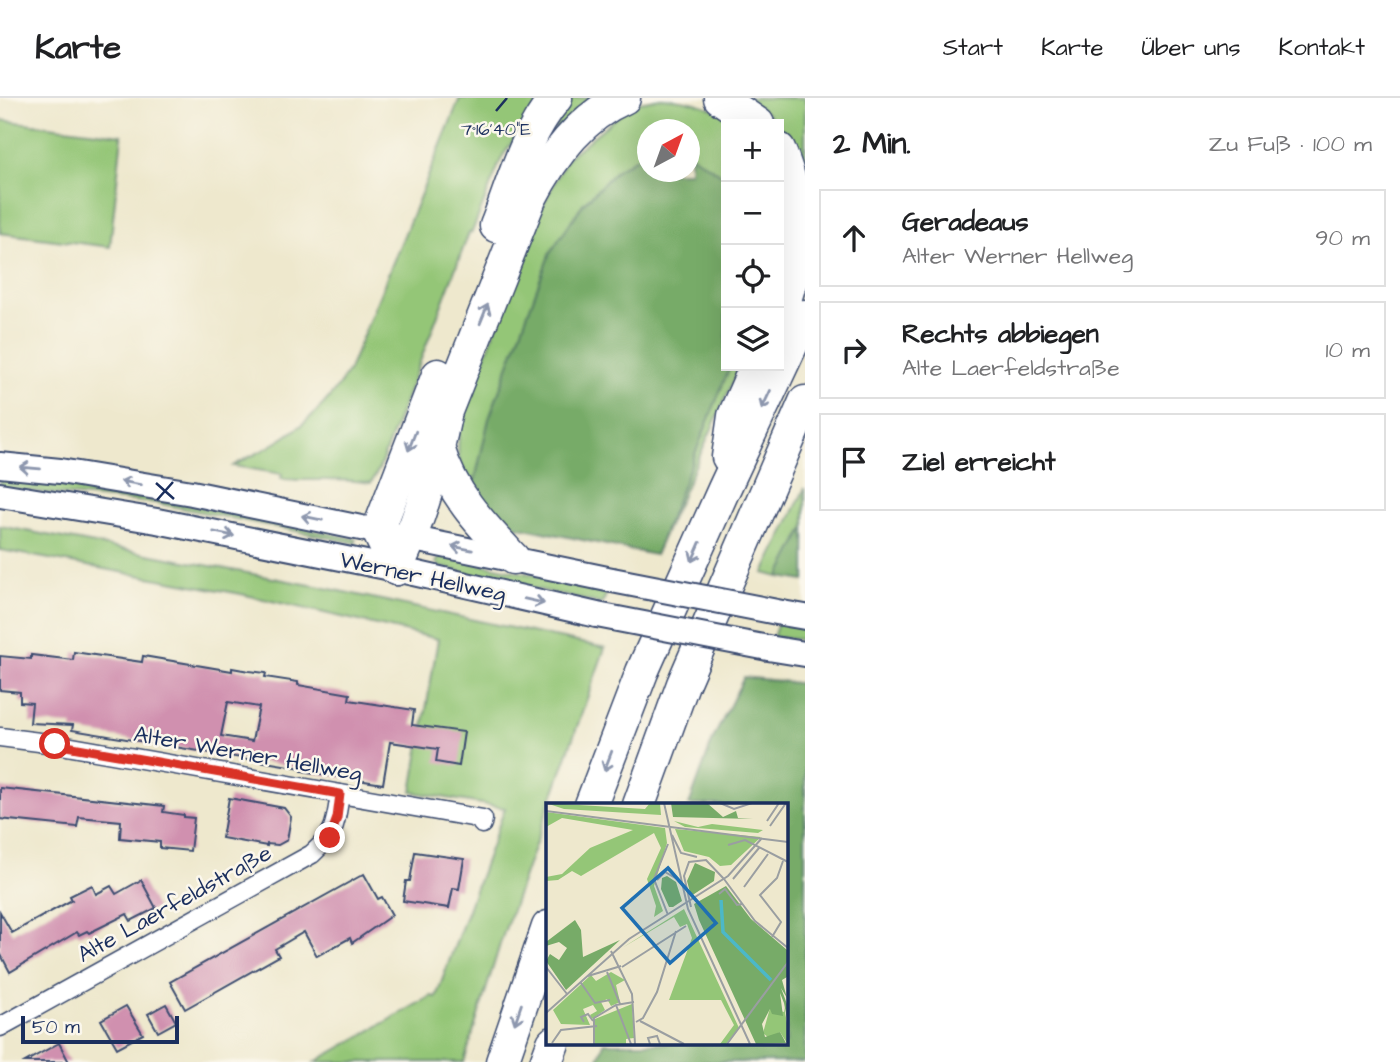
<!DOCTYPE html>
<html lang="de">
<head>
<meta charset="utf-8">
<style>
	:root { --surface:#fff; --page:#f6f6f6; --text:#202124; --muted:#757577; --line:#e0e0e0 }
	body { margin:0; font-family:"Architects Daughter",sans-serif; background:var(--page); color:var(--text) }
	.controls { position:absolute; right:21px; top:21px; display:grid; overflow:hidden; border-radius:0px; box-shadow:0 7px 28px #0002 }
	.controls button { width:63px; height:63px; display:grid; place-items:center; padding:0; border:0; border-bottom:2px solid var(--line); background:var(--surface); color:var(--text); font:35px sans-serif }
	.compass { position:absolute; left:637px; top:21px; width:63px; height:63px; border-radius:50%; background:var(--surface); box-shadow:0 7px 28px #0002; rotate:41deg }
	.scale { position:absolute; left:21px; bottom:18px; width:158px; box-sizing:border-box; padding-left:7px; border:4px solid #1b2f5e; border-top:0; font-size:19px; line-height:24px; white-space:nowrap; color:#1b2f5e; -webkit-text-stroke:5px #fbf7ec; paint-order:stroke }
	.stop { position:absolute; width:21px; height:21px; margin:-16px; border:5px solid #d93025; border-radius:50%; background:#fff }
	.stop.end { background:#d93025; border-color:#fff; box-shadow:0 2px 7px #0008 }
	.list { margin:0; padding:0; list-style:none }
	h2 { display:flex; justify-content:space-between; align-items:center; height:91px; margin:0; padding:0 28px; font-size:30px }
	h2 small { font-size:23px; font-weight:400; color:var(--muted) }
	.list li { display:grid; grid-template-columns:46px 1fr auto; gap:21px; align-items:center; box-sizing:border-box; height:98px; margin:0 14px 14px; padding:0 14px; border:2px solid var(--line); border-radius:0px }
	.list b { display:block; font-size:26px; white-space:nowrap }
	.list p { margin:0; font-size:23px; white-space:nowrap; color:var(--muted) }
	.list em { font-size:23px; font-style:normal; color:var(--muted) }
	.icon { flex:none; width:38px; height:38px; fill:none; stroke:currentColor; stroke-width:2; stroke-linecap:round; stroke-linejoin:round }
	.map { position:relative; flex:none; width:805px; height:964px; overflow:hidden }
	header { display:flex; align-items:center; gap:42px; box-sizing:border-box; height:98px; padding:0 35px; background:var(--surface); border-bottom:2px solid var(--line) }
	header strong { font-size:33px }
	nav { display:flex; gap:38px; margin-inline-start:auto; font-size:24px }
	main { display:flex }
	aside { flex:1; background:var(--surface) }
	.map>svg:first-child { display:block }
</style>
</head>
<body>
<header>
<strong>Karte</strong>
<nav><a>Start</a><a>Karte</a><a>Über uns</a><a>Kontakt</a></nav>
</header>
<main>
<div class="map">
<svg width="805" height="964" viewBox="0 0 805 964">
	<rect width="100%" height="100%" fill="#fbf7ec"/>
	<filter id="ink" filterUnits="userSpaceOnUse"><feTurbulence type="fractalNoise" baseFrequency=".0143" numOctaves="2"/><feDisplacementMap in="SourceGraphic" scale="14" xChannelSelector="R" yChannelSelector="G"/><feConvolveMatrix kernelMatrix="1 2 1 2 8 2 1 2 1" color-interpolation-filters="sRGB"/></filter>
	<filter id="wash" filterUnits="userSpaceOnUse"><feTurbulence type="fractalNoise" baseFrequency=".00686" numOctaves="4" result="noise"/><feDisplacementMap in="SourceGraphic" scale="28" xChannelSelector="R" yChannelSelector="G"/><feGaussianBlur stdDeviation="1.57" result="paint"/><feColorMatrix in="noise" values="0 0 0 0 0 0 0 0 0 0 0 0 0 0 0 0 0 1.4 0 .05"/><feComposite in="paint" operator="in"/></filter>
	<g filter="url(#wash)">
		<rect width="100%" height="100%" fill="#eee8cd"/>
		<g fill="#94c677" stroke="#587a6a" stroke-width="2">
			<path d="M 460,0 L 543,0 L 502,59 L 472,134 L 469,135 L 379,371 L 371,385 C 341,379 312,384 281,381 L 282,376 L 233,368 C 246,360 259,355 272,347 C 304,329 330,303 349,272 Z"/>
			<path d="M 572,0 L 593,0 L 569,19 L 545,49 Z"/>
			<path d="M 661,0 C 695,2 713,9 741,26 L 726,26 L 726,80 L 690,56 L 690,32 L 648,32 L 647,54 L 618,71 L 583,106 L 550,155 L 489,321 L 473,391 C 456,363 456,355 461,322 L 542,109 L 567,60 L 634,5 Z"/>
			<path d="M 746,0 L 805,0 L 805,82 L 794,52 L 779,31 L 779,26 L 776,26 L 770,18 Z"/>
			<path d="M 0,22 L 122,37 L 110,149 L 0,135 Z"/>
			<path d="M 730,268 L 740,268 L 655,457 Z"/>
			<path d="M 0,374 L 157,400 L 356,441 L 356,445 L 156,405 L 55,396 L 0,389 Z"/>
			<path d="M 805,390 L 805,429 L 779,479 L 764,475 Z"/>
			<path d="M 0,428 L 321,489 L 605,550 L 501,843 L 464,964 L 315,964 L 431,898 L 436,899 L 505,710 L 412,694 L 438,541 L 241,496 L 0,452 Z"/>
			<path d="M 441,458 L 608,492 L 602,506 L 440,469 L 436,464 Z"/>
			<path d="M 778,525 L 805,530 L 805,542 L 773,539 Z"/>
		</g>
		<g fill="#77ab68" stroke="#496d63" stroke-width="2">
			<path d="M 647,54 L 648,74 L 690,74 L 690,56 L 726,80 L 726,268 L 730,268 L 655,457 L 515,428 L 493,415 L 473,391 L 489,321 L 550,155 L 583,106 L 618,71 Z"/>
			<path d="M 805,429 L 805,483 L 779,479 Z"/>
			<path d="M 744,579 L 805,586 L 805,964 L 597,964 L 604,945 L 786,945 L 786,707 L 689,707 L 713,641 Z"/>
		</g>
		<g id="blocks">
			<g fill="#d090af" fill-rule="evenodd">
				<path d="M 74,554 L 142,564 L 143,558 L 232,573 L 232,570 L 249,573 L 266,575 L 265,579 L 298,584 L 298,587 L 350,596 L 349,602 L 414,612 L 412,627 L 464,634 L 459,668 L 436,664 L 438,651 L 390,644 L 383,686 L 302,673 L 302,670 L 72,632 L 73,627 L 30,625 L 32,605 L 20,604 L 20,594 L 0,592 L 0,558 L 31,561 L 31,557 L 73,562 ZM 228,604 L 259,609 L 252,643 L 221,638 Z"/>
				<path d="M 0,690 L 164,708 L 163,714 L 184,717 L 184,719 L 194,720 L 190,753 L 160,750 L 160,744 L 120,740 L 121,723 L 79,719 L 77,729 L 0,721 Z"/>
				<path d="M 229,700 L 284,710 L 291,719 L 287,742 L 278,747 L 267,746 L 267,748 L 222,740 Z"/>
				<path d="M 415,754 L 464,761 L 459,791 L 453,790 L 449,810 L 403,803 L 406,783 L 410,783 Z"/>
				<path d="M 364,776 L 378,801 L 382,799 L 392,817 L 352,845 L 350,840 L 317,858 L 304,834 L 275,851 L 279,858 L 185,911 L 170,884 Z"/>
				<path d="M 141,782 L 156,810 L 131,823 L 127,816 L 89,835 L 87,833 L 79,837 L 77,834 L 10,874 L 0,855 L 0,814 L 12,835 L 72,802 L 70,798 L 92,787 L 96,796 L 111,788 L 116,796 Z"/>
				<path d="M 166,906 L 176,924 L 158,934 L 148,916 Z"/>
				<path d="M 126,908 L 143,936 L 117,950 L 101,922 Z"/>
				<path d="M 59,945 L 69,964 L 25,964 Z"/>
			</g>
		</g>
	</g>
	<g filter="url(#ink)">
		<use href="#blocks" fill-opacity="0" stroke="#3b4b6f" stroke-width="2"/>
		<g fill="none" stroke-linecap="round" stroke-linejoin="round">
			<defs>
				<g id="minor">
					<path d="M 0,639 L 55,646 L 483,721 L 482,726"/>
					<path d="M 0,929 L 312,756 C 336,734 335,728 340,696"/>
				</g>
				<g id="secondary">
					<path d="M 0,367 L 60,373 L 192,395 L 612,482"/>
					<path d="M 0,397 L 157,423 L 396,471 L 597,517"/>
					<path d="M 782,515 L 805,519"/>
					<path d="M 768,550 L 805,556"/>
				</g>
				<g id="motorway">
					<path d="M 720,0 L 758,26"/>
					<path d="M 779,51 C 802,105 803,163 779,217"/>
					<path d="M 496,128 C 513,85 525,36 556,0"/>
					<path d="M 438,350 C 453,398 480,425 513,460"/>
					<path d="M 728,359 L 734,318 L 756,268"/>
					<path d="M 396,471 C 421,422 435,367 446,313 L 530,101 C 551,60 580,19 624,0"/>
					<path d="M 396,471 L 378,433 L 438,277"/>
					<path d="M 591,707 L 642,574 L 724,391 L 805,218"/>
					<path d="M 639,707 L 683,586 L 805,304"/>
					<path d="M 502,964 L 548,829"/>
					<path d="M 546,964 L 553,945"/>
				</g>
			</defs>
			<use href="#minor" stroke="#3b4b6f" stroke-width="21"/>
			<use href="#secondary" stroke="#3b4b6f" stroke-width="28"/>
			<use href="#motorway" stroke="#3b4b6f" stroke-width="35"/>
			<use href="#minor" stroke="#fff" stroke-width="18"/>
			<use href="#secondary" stroke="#fff" stroke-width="24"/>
			<use href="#motorway" stroke="#fff" stroke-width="32"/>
			<defs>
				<g id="secondary-bridge">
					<path d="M 612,482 L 782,515"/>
					<path d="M 597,517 L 768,550"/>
				</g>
			</defs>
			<use href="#secondary-bridge" stroke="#3b4b6f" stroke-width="28" stroke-linecap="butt"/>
			<use href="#secondary-bridge" stroke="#fff" stroke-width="24"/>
		</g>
		<defs><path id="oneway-shaft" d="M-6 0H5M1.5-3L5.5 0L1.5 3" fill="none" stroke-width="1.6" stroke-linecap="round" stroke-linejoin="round" transform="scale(1.75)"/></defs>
		<g stroke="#8d97ae">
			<use href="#oneway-shaft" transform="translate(484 216) rotate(-68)"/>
			<use href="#oneway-shaft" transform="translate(766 302) rotate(115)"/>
			<use href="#oneway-shaft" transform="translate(412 343) rotate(111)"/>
			<use href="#oneway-shaft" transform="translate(30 370) rotate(-175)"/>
			<use href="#oneway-shaft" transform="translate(131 385) rotate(-170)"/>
			<use href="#oneway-shaft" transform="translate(312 420) rotate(-168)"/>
			<use href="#oneway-shaft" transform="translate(224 436) rotate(11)"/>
			<use href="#oneway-shaft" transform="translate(462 450) rotate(-169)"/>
			<use href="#oneway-shaft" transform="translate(696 454) rotate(114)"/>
			<use href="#oneway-shaft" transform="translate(534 503) rotate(13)"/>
			<use href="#oneway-shaft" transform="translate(608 663) rotate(111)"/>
			<use href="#oneway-shaft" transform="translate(518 916) rotate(109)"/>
		</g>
	</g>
	<g fill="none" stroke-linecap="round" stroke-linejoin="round" filter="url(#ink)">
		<path stroke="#d93025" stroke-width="9" d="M 55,646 L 340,696 L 337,720 L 330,740"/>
	</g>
	<path fill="none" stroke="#1b2f5e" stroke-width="2.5" d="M 496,13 L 507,0M 156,385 L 174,401M 157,402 L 173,384"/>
	<g text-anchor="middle" stroke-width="5" stroke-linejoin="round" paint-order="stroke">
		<g font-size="23" fill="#1b2f5e" stroke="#fbf7ec">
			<text transform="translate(423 478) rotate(12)" y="8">Werner Hellweg</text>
			<text transform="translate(248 655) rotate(10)" y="8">Alter Werner Hellweg</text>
			<text transform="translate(174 805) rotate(-29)" y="8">Alte Laerfeldstraße</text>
		</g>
	</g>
	<g transform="translate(546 705)">
		<rect width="242" height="242" fill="#eee8cd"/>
		<path d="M 0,0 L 99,6 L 104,0 L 114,0 L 115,12 L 18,6 ZM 0,9 L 119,25 L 121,40 L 108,83 L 117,108 L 108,114 L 110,103 L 101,76 L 115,45 L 108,30 L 35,73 L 26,68 L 12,77 L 0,78 L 0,74 L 16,71 L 44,45 L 87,27 L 16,15 L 0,24 ZM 128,18 L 152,24 L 166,21 L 217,27 L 212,30 L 139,24 ZM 129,26 L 215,34 L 185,62 L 174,63 L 163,54 L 138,48 ZM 138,106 L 193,225 L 180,241 L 174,241 L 188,222 L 175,197 L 123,197 L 146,135 L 141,121 L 134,124 L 128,114 L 76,145 ZM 65,169 L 79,177 L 70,182 L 74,199 L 65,203 L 61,196 L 55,199 L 59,207 L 46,216 L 44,212 L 51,208 L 47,202 L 37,206 L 44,222 L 15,221 L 7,207 L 45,172 L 50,178 ZM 86,201 L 88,235 L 80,236 L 80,241 L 49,241 L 49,216 ZM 238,204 L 241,220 L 241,240 L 234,229 L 223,235 L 217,230 L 224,205 L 238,209 Z" fill="#94c677"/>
		<path d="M 125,0 L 161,0 L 177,14 L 190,8 L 192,15 L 207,16 L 127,14 ZM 149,60 L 169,69 L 168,78 L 145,93 L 141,78 ZM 121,73 L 130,79 L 136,98 L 127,104 L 123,104 L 115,86 L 116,75 ZM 180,83 L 205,116 L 241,147 L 241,174 L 236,177 L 241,195 L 235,185 L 241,201 L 241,216 L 238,200 L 234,190 L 237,213 L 226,211 L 224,206 L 216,221 L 219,234 L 234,229 L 240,240 L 210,241 L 153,117 L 148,101 ZM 29,117 L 35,127 L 37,154 L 74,137 L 20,187 L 0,158 L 4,151 L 13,157 L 21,145 L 13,139 L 0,143 L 0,139 Z" fill="#77ab68"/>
		<path fill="none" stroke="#4cb8c8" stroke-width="3.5" d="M 175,97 L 177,129 L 225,177"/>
		<path fill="none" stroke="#9a9ea1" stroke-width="2" d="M 118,0 L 142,106 L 204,241M 174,0 L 188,6 L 206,0M 0,8 L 242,39M 221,18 L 233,0M 224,23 L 240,0M 126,32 L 135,50 L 151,54M 182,42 L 199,37 L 242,59M 178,76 L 209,118 L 242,145M 187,76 L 213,45M 111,77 L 119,69 L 131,76M 198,84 L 222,51M 173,91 L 179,86 L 191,102 L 196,101M 145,104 L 138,73 L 143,59 L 160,57 L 178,76M 122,112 L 108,76 L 122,41M 226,134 L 235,119 L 214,92 L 231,75 L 237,58M 65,148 L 86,191 L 89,241M 0,164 L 21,191M 76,164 L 140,123M 61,169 L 74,201M 42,173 L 75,163M 35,180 L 49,200 L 64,197M 70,202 L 85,241M 0,210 L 83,136 L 182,73 L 216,35M 94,218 L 138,241M 38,219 L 35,214 L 42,211 L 47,218M 90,219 L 97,215 L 111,189 L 130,128M 6,240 L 15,227 L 51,223M 48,241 L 48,215 L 70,202 L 88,199M 104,241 L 102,235 L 111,233 L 114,241M 181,241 L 242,159"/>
		<path fill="#1f6fb2" fill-opacity="0.15" stroke="#1f6fb2" stroke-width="3.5" d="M 122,65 L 170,120 L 124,160 L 76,105 Z"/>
		<rect width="242" height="242" fill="none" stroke="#1b2f5e" stroke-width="3.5"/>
	</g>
	<g font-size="18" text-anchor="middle" fill="#1b2f5e" stroke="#fbf7ec" stroke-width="5" stroke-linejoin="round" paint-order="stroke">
		<text x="496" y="37">7°16'40"E</text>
	</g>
</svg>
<div class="controls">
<button>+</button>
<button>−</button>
<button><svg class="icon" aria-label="locate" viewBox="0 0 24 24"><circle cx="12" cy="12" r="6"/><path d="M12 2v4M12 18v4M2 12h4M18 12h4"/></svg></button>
<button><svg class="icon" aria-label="layers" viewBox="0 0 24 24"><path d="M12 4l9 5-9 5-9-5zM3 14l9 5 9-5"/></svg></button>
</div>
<svg class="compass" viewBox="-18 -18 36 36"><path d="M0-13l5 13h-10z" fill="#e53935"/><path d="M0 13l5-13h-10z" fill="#757577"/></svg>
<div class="scale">50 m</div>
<div class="stop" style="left:55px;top:646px"></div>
<div class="stop end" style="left:330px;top:740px"></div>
</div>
<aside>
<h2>2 Min.<small>Zu Fuß · 100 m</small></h2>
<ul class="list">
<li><svg class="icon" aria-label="ahead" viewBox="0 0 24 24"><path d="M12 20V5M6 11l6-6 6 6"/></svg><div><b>Geradeaus</b><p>Alter Werner Hellweg</p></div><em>90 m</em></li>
<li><svg class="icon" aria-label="right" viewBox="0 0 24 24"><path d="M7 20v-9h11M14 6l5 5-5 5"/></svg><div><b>Rechts abbiegen</b><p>Alte Laerfeldstraße</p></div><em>10 m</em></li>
<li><svg class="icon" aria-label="arrive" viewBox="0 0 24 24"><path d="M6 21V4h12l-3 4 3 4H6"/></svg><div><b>Ziel erreicht</b></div></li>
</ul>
</aside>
</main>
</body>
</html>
